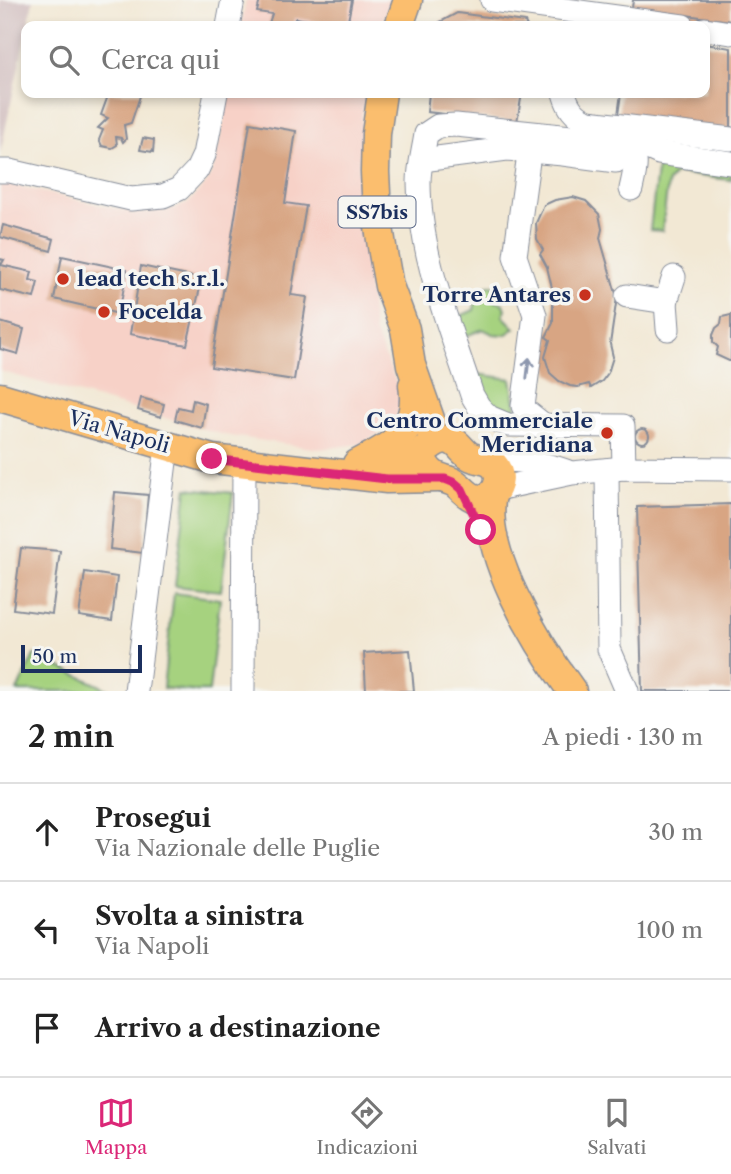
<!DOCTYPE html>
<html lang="it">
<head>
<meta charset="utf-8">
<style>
	:root { --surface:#fff; --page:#f6f6f6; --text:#222; --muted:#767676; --line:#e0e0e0; --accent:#db2777 }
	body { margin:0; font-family:"Libre Caslon Text",serif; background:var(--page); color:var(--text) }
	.scale { position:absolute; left:21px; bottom:18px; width:121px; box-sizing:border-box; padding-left:7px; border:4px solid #1b2f5e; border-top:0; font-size:19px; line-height:24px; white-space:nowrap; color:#1b2f5e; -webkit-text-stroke:5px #f6f6f2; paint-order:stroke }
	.stop { position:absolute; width:21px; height:21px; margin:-16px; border:5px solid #db2777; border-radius:50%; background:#fff }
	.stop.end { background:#db2777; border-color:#fff; box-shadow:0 2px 7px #0008 }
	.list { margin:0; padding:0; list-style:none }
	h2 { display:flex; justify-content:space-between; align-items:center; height:91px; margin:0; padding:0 28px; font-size:30px }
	h2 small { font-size:23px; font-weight:400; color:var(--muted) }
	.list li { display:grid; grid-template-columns:46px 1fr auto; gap:21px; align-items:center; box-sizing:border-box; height:98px; padding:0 28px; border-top:2px solid var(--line) }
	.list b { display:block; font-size:26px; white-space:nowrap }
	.list p { margin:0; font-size:23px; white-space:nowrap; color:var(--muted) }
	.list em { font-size:23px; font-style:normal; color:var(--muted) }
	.icon { flex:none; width:38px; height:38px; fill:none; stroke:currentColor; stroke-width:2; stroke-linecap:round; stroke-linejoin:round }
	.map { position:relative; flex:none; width:731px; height:691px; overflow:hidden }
	.search { position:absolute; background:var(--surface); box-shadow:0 4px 10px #0003; left:21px; right:21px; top:21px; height:77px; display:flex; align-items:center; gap:18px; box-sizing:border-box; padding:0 24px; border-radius:14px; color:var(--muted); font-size:26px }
	.sheet { height:385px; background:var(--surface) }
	nav { display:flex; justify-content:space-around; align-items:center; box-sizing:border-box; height:98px; border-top:2px solid var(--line); background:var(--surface); font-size:19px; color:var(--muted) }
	nav a { display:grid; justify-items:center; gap:4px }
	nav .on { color:var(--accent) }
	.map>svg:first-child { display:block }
</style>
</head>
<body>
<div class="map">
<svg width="731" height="691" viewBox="0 0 731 691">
	<rect width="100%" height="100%" fill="#f6f6f2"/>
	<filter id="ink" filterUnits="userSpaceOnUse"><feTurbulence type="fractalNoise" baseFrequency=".0143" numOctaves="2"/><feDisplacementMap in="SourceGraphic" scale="14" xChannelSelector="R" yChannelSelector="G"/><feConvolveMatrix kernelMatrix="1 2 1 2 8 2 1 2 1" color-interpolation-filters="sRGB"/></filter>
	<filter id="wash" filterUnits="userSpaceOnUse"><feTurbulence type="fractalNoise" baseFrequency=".00686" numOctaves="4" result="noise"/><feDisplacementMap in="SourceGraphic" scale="28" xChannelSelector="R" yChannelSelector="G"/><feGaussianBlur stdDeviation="1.57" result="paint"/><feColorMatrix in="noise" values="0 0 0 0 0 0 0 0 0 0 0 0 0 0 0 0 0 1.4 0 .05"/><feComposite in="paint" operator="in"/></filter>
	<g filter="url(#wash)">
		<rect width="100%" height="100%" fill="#f2e8d4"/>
		<g fill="#f7d1c7">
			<path d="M 246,0 L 391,0 L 381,26 L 241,26 Z"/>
			<path d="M 229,93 L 367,93 L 362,114 L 358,191 L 374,331 L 399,389 L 402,402 L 396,417 L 382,431 L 361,444 L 319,449 L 225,435 L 0,371 L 0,185 L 11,185 L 136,213 L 170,210 L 189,202 L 208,181 L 215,165 Z"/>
		</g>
		<path fill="#d2bfc0" d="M 0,0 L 33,0 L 28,26 L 26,26 L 26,32 L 0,154 Z"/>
		<g fill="#a6d27f" stroke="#60806e" stroke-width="2">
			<path d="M 659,153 L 731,163 L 731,180 L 676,173 L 668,182 L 662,231 L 650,230 Z"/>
			<path d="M 493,285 L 496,302 C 502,302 504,303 506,309 L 503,316 L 515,328 L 505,335 L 493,334 L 483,329 L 466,336 L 458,317 L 474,310 L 477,293 L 482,288 Z"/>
			<path d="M 476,374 L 511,379 L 517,413 L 510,416 L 489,409 Z"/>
			<path d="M 187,488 L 233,493 L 221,591 L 175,586 Z"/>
			<path d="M 174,593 L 220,599 L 209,691 L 191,691 L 163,688 Z"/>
			<path d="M 34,655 L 111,691 L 17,691 Z"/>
		</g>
		<g id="blocks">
			<g fill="#d8a583">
				<path d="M 260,0 L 352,0 L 347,26 L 295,18 L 294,26 L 268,26 L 272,14 L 257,12 Z"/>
				<path d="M 633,0 L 731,0 L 731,21 L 632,8 Z"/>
				<path d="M 457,13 L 525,22 L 527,26 L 440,26 L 440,22 Z"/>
				<path d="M 705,44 L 731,48 L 731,130 L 618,115 L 621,93 L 705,93 Z"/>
				<path d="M 109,93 L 141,93 L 131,123 L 124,125 L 126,139 L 123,142 L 121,138 L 116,137 L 117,145 L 112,148 L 102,146 L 99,140 L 103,130 L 98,128 L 108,118 L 101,115 Z"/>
				<path d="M 429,93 L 522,93 L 517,122 L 427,112 Z"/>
				<path d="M 250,123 L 296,131 L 285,203 L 306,206 L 291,295 L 307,297 L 294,380 L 211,367 Z"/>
				<path d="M 143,138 L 154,140 L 153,152 L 140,150 Z"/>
				<path d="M 573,197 L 586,201 L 599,214 L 602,229 L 600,238 L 617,297 L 610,344 L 613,357 L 608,373 L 602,381 L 591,388 L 589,384 L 578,387 L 570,386 L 559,381 L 550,373 L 545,357 L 550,340 L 546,337 L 553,323 L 553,292 L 547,267 L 540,254 L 543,250 L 537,239 L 536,223 L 544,205 L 555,200 Z"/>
				<path d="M 3,225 L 54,239 L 51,251 L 0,237 Z"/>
				<path d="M 62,256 L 127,270 L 119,314 L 54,299 Z"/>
				<path d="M 0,259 L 4,260 L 1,265 L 32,272 L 30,280 L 38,282 L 34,298 L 0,290 Z"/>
				<path d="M 141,266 L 202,279 L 187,345 L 130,334 Z"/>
				<path d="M 731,315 L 731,361 L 729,361 L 716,355 L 718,347 L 713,342 L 713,335 L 716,328 L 721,324 L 722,317 Z"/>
				<path d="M 0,322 L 24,329 L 18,354 L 0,349 Z"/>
				<path d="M 141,398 L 164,404 L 161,417 L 138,410 Z"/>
				<path d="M 193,400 L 206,404 L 202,428 L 175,420 L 178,407 L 191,410 Z"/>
				<circle cx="642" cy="436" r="7"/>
				<path d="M 115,492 L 148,495 L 143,553 L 110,549 Z"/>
				<path d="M 731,504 L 731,691 L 642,691 L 637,507 Z"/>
				<path d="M 21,548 L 60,551 L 52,614 L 13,609 Z"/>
				<path d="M 85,572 L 117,577 L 112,621 L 79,616 Z"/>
				<path d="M 410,650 L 414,691 L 366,691 L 364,653 Z"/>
			</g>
		</g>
	</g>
	<g filter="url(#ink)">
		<use href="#blocks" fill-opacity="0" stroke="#868c99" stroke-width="2"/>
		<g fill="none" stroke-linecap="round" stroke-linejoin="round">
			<defs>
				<g id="minor">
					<path d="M 492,0 L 683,26"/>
					<path d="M 228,26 L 233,0"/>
					<path d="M 705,29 L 731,33"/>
					<path d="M 564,93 C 568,107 574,116 588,122 L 731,139"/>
					<path d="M 544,135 L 529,154 L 515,256 L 535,315 L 523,406 L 526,411 L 545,426"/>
					<path d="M 615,148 C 619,148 624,148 628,149 C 641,154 633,179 631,189"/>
					<path d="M 422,160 L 507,149 L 563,154 L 616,161"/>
					<path d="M 0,171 L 10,171 L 131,199 L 163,196 L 179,189 L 197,170 L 204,155 L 216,93"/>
					<path d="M 627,296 L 666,302 L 674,277"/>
					<path d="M 666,302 L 668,329"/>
					<path d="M 484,459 C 512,460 539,461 566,471"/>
					<path d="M 624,468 L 623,426 L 508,425 L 489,417 L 479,407 L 472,395 C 450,327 419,255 419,182 C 419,166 424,149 426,134 L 438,126 L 456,125 L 571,137 L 648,148 L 659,153 L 731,163"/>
					<path d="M 607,470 L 609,649 L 627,691"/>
					<path d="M 497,489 L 572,473 L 624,468 L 731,469"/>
					<path d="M 136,691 L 167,446"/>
					<path d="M 243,691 L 244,462"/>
				</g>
				<g id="major">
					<path d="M 399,26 L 408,0"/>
					<path d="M 382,93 L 376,134 L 375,172 L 377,214 L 383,253 L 389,286 L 405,329 L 411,365 L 430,419 L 432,444"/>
					<path d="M 0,397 L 212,459 L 387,479 L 439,478"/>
					<path d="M 357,464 C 393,445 420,431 413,385"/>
					<path d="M 375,467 C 388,466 400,464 412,459 C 425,453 434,436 449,440 C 459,442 462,452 470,456 C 477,460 485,459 491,463 C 508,475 495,504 475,498 C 466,496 461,486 453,482 C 442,477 433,478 426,466"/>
					<path d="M 492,494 C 480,552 538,645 572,691"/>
				</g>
			</defs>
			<use href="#minor" stroke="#868c99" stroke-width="25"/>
			<use href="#major" stroke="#868c99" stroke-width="31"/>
			<use href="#minor" stroke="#fff" stroke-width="23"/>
			<use href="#major" stroke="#fbbe6e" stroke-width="28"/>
		</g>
		<defs><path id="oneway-shaft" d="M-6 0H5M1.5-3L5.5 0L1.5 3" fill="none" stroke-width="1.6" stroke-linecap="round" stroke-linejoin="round" transform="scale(1.75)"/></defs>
		<use stroke="#8d97ae" href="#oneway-shaft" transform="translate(528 368) rotate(-83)"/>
	</g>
	<g fill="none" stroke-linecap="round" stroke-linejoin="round" filter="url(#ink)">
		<path stroke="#db2777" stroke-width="9" d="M 212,459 L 387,479 L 445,479 L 455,483 L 462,489 L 481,530"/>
	</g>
	<g fill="#c8321e" stroke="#f6f6f2" stroke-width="2.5">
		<circle cx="63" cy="279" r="7"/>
		<circle cx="585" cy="295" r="7"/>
		<circle cx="104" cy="312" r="7"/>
		<circle cx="607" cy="433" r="7"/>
	</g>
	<g text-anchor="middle" stroke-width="7" stroke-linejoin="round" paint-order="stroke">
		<rect fill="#f6f6f2" stroke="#5d6b8a" stroke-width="2" x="338.5" y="196.5" width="77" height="31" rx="5"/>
		<g font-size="19" font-weight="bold" fill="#1b2f5e">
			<text x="377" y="219">SS7bis</text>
		</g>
		<g font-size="21" font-weight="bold" fill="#1b2f5e" stroke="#f6f6f2" text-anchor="start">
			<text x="77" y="286">lead tech s.r.l.</text>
			<text x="571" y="302" text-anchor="end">Torre Antares</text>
			<text x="118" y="319">Focelda</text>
			<text x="593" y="428" text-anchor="end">Centro Commerciale<tspan x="593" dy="24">Meridiana</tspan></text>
		</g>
		<g font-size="21" fill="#1b2f5e" stroke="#f6f6f2">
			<text transform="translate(119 432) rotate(16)" y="7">Via Napoli</text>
		</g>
	</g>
</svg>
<div class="scale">50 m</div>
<div class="stop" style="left:481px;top:530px"></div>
<div class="stop end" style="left:212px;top:459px"></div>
<div class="search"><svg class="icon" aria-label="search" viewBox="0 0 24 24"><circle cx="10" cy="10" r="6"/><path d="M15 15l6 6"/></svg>Cerca qui</div>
</div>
<section class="sheet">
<h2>2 min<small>A piedi · 130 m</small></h2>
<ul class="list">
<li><svg class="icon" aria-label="ahead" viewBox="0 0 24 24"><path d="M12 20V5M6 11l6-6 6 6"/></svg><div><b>Prosegui</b><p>Via Nazionale delle Puglie</p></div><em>30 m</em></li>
<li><svg class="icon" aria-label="left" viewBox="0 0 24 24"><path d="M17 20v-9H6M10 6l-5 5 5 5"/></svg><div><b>Svolta a sinistra</b><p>Via Napoli</p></div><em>100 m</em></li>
<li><svg class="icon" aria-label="arrive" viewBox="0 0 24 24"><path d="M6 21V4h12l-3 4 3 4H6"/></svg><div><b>Arrivo a destinazione</b></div></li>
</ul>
</section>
<nav>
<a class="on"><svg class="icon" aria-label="map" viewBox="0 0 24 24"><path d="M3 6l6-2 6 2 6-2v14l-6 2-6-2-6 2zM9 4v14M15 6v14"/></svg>Mappa</a>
<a><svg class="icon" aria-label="directions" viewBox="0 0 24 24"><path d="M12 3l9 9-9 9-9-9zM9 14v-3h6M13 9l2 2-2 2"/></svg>Indicazioni</a>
<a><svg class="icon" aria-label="saved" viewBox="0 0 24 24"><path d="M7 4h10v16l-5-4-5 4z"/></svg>Salvati</a>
</nav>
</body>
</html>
